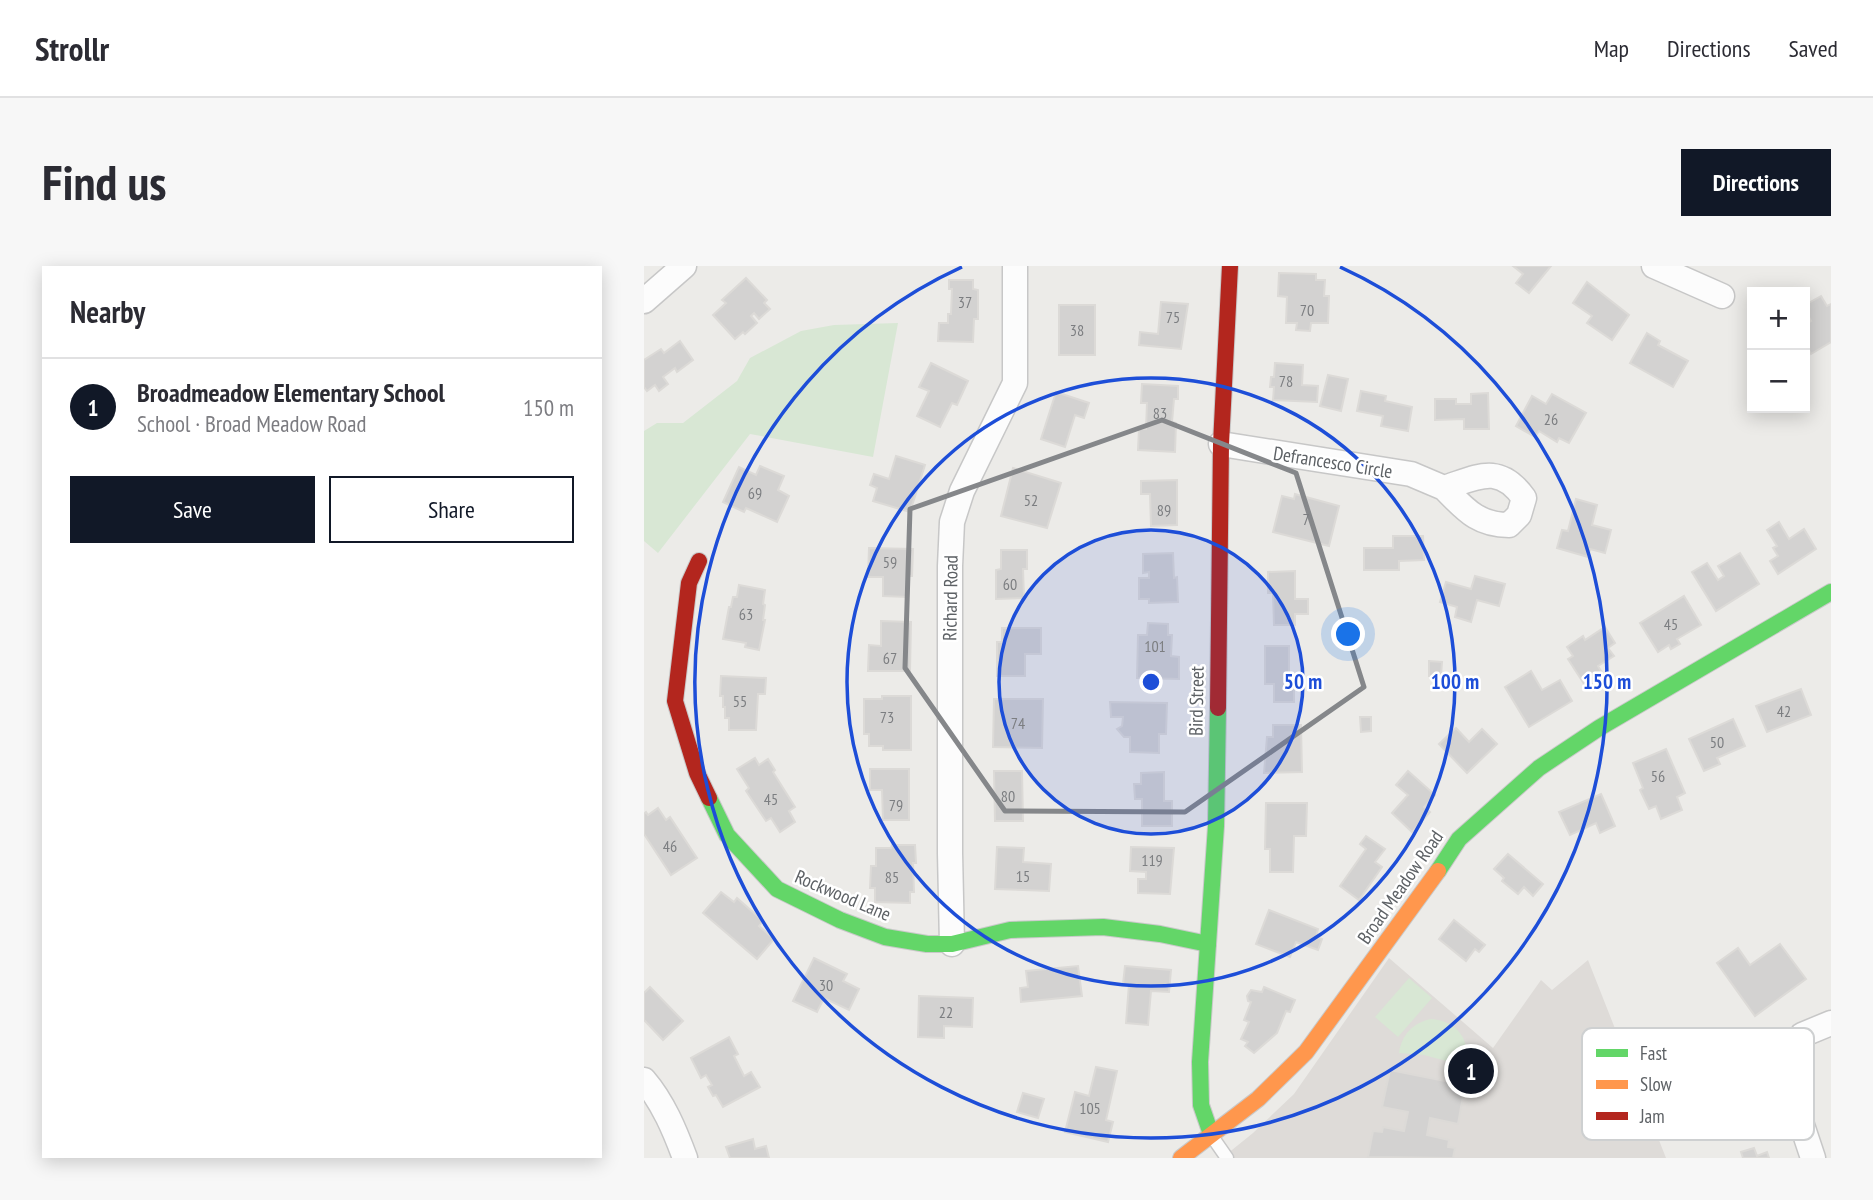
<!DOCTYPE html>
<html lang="en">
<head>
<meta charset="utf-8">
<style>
	:root { --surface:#fff; --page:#f7f7f7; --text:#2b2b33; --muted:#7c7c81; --line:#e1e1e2; --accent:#111827 }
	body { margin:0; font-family:"PT Sans Narrow",sans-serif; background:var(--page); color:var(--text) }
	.controls { position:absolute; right:21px; top:21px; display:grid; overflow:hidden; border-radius:0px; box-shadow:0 4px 18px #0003 }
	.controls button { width:63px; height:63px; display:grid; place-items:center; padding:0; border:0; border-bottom:2px solid var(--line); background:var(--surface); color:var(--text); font:35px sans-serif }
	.you { position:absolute; left:705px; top:369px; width:24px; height:24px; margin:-18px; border:5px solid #fff; border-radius:50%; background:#1a73e8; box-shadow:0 0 0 10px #1a73e833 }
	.badge { display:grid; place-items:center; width:46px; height:46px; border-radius:50%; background:var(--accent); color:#fff; font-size:23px; font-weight:700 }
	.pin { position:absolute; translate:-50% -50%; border:4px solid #fff; box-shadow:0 2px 7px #0006 }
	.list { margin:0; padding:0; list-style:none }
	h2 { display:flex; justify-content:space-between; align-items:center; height:91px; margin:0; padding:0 28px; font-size:30px }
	h2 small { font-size:23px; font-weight:400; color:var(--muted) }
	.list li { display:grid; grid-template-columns:46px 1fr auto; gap:21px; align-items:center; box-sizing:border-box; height:98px; padding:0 28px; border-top:2px solid var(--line) }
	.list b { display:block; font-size:26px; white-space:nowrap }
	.list p { margin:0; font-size:23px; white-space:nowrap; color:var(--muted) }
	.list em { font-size:23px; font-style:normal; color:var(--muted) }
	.actions { display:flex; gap:14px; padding:21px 28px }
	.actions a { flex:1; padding:16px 0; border:2px solid var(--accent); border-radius:0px; text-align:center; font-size:24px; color:var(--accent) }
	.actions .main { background:var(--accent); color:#fff }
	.map { position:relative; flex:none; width:1187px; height:892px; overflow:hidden; border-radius:0px }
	header { display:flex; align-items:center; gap:42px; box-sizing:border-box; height:98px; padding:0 35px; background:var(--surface); border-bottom:2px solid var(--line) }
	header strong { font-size:33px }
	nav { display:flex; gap:38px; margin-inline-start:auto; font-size:24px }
	.intro { display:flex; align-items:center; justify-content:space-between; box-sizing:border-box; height:168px; padding:0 42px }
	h1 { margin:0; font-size:49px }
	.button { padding:18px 32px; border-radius:0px; background:var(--accent); color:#fff; font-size:24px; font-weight:700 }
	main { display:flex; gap:42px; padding:0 42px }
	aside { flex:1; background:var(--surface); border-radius:0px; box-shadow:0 4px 18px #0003 }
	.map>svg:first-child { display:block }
</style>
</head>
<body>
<header>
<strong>Strollr</strong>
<nav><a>Map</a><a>Directions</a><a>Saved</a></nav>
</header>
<div class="intro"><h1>Find us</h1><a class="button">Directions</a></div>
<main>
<aside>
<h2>Nearby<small></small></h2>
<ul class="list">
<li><span class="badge">1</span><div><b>Broadmeadow Elementary School</b><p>School · Broad Meadow Road</p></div><em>150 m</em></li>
</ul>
<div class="actions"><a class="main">Save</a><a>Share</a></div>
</aside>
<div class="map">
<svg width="1187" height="892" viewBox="0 0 1187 892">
	<rect width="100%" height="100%" fill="#ecebe8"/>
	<path fill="#dedbd8" d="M 745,692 L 849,782 L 897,714 L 908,724 L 944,694 L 1022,892 L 578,892 L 609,867 L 650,828 Z"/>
	<g fill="#d8e7d4">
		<path d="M 254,57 L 229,191 L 106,168 L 14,287 L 0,275 L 0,165 L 13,157 L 39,157 L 93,115 L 106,92 L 157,65 L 190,59 Z"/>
		<path d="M 765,712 L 788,732 L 754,771 L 731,751 Z"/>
		<path d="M 787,753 C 813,755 828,774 821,800 L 780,789 L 755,787 C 758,768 769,757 787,753 Z"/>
	</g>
	<g fill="#d3d2d1" stroke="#dcdad7" stroke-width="2">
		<path d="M 869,0 L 907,0 L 885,27 L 872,17 L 879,8 Z"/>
		<path d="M 635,7 L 672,8 L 672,14 L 681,14 L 680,30 L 685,30 L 684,57 L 667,57 L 666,65 L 652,64 L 653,57 L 642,57 L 643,31 L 634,30 Z"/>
		<path d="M 102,12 L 123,34 L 120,37 L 126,43 L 115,53 L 110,47 L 107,50 L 113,57 L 101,68 L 99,66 L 91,73 L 69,49 L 82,37 L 78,34 Z"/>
		<path d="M 305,14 L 329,14 L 329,23 L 334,24 L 334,53 L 330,53 L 329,76 L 294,75 L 295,57 L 304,57 L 304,48 L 307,48 L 308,23 L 305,23 Z"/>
		<path d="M 943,16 L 985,49 L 968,74 L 943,57 L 948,50 L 929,37 Z"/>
		<path d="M 1177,30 L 1183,40 L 1187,38 L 1187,76 L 1167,88 L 1161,78 L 1161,59 L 1167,55 L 1161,44 L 1161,39 Z"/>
		<path d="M 517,36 L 544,38 L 537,83 L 495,79 L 496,66 L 514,68 Z"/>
		<rect x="415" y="39" width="36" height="50"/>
		<path d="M 1003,67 L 1016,75 L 1014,79 L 1044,95 L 1029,121 L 986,97 Z"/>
		<path d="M 36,75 L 49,94 L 33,106 L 31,102 L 19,111 L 24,118 L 15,125 L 11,119 L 3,125 L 0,121 L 0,94 L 17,83 L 20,87 Z"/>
		<path d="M 287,97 L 324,115 L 313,139 L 308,137 L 296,161 L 273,150 L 285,125 L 275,121 Z"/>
		<path d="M 631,97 L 659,99 L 658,119 L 674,120 L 673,136 L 629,134 L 630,121 L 626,121 L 627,111 L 630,111 Z"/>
		<path d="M 684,109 L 704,113 L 697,145 L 676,140 Z"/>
		<path d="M 498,118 L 534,120 L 534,133 L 530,133 L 528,156 L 532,157 L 531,186 L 494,184 L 495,163 L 502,163 L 503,137 L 497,137 Z"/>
		<path d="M 717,125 L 742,130 L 741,135 L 768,141 L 764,165 L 737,160 L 739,150 L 713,145 Z"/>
		<path d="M 412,126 L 445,137 L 440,152 L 431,149 L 421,181 L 397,173 Z"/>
		<path d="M 844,127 L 845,163 L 820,163 L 820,153 L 791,154 L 791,133 L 812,133 L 812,138 L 827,138 L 827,128 Z"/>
		<path d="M 908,128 L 942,147 L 925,177 L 915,172 L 913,176 L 895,165 L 891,171 L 872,160 L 888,130 L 902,138 Z"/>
		<path d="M 252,190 L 281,199 L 266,246 L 229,235 L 233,222 L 226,219 L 230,208 L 245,213 Z"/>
		<path d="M 116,200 L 140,210 L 134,224 L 145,230 L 133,256 L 102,242 L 100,246 L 79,236 L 95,201 L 112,209 Z"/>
		<path d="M 369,202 L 417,217 L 403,262 L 357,250 Z"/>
		<path d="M 533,214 L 533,259 L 507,260 L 506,228 L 497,228 L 497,215 Z"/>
		<path d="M 651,228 L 695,240 L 685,280 L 629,266 L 638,230 L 650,233 Z"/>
		<path d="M 932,233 L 953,239 L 948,259 L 967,264 L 961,287 L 946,283 L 944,291 L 913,282 L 918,264 L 924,265 Z"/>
		<path d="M 1135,256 L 1145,273 L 1160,263 L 1172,283 L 1134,308 L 1126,295 L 1134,290 L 1129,282 L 1133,280 L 1123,264 Z"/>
		<path d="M 749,270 L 779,270 L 780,294 L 755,295 L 755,304 L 720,304 L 720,282 L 749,282 Z"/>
		<path d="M 225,282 L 269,283 L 268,310 L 265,310 L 264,331 L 239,330 L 239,311 L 224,311 Z"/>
		<path d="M 357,284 L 383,284 L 383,303 L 379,303 L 380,332 L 352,333 L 352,304 L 357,303 Z"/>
		<path d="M 529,287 L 530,312 L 533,311 L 534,336 L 505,337 L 505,333 L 495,333 L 495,312 L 505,312 L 505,306 L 499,307 L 499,288 Z"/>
		<path d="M 1096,287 L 1115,318 L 1072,345 L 1048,306 L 1063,297 L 1074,314 L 1080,310 L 1074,300 Z"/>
		<path d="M 651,305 L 651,333 L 664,333 L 664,348 L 651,348 L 651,359 L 630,359 L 629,327 L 624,327 L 624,306 Z"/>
		<path d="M 831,310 L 861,318 L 855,340 L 833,334 L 827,356 L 811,351 L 813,341 L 796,336 L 802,316 L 827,323 Z"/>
		<path d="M 95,319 L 121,324 L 119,338 L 121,339 L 119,354 L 121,354 L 115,384 L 101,381 L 102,377 L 79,373 L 85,341 L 87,341 L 89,331 L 93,331 Z"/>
		<path d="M 1040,330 L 1057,359 L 1033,373 L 1036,378 L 1027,383 L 1025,379 L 1014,386 L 996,357 Z"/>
		<path d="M 237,355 L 267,356 L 266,405 L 224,405 L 225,379 L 237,380 Z"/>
		<path d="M 504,357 L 524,358 L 524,369 L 528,369 L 527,390 L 535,391 L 535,413 L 493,412 L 494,369 L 503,369 Z"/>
		<path d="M 961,361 L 971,377 L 964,382 L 970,390 L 954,400 L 960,410 L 942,421 L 924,393 L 929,390 L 923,381 L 939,370 L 941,374 Z"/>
		<path d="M 358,362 L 397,362 L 397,388 L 381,388 L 381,410 L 353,410 L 353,376 L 358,376 Z"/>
		<path d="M 621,380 L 645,380 L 645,422 L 650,422 L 650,436 L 630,436 L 630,418 L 621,418 Z"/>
		<path d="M 785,395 L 798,396 L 797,410 L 785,410 Z"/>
		<path d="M 887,405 L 898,424 L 916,414 L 928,435 L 885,461 L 861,421 Z"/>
		<path d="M 77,410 L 122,412 L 121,428 L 114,428 L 112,464 L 85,464 L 85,452 L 81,452 L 81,441 L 79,441 L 79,430 L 76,430 Z"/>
		<path d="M 1157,423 L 1167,449 L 1123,466 L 1112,440 Z"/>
		<path d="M 238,430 L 267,430 L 267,484 L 239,484 L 239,480 L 225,480 L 225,468 L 220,468 L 220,433 L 238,433 Z"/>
		<path d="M 350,433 L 399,433 L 398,482 L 349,481 Z"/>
		<path d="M 466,436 L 523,437 L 522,468 L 515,468 L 515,487 L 486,486 L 486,471 L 480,471 L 473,463 L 478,460 L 479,451 L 467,451 Z"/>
		<path d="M 716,451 L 727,451 L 727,465 L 717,466 Z"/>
		<path d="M 1089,453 L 1101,480 L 1073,492 L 1076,498 L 1060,505 L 1045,473 Z"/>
		<path d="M 629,459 L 657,459 L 658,506 L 620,507 L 623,471 L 629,471 Z"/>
		<path d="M 812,462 L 825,476 L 838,463 L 853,478 L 823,507 L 795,478 Z"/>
		<path d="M 1022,483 L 1041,527 L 1033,531 L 1038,544 L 1017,553 L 1012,540 L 1005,543 L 996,524 L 999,522 L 989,497 Z"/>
		<path d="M 111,492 L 115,499 L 124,493 L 131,504 L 129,506 L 151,541 L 145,545 L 151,556 L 136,566 L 127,552 L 122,555 L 102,525 L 105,522 L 93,503 Z"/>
		<path d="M 226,503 L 265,503 L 265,554 L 239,554 L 238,524 L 226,524 Z"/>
		<path d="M 350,505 L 378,505 L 379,555 L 351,555 Z"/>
		<path d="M 764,505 L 791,529 L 780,541 L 786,546 L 768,566 L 748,547 L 764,529 L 752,519 Z"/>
		<path d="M 520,506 L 520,535 L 528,535 L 528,560 L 498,560 L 498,533 L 491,533 L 490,518 L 497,518 L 497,507 Z"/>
		<path d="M 957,528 L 971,560 L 956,567 L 952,557 L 926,569 L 915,546 Z"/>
		<path d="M 622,537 L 663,537 L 662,570 L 650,570 L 649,606 L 626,606 L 626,583 L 621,583 Z"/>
		<path d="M 14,542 L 22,554 L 26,551 L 53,592 L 27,609 L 0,568 L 0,548 L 2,546 L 4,549 Z"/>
		<path d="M 722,570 L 741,583 L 731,596 L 738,601 L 715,634 L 696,620 L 722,583 L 716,578 Z"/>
		<path d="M 248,579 L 271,579 L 272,597 L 269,597 L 270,626 L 266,626 L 266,637 L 231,636 L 231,622 L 226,622 L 227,600 L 232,600 L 232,582 L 247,582 Z"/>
		<path d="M 353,581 L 380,582 L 379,596 L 407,598 L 405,625 L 351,623 Z"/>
		<path d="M 487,581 L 530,582 L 526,628 L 494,627 L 494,613 L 502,613 L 502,606 L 486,605 Z"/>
		<path d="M 864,588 L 899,618 L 889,630 L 880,621 L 874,628 L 858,615 L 860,612 L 850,603 Z"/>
		<path d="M 77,626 L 90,636 L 93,632 L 119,655 L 115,660 L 130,673 L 113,693 L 59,647 Z"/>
		<path d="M 625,644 L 674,663 L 672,671 L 678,673 L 674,684 L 652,676 L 646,691 L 612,678 Z"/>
		<path d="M 810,654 L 841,679 L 835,686 L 831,683 L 822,695 L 795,673 Z"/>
		<path d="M 1136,678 L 1162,713 L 1111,750 L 1073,697 L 1094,682 L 1106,699 Z"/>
		<path d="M 170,692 L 203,708 L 199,715 L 215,723 L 205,744 L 180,732 L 173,746 L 149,735 Z"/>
		<path d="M 434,700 L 438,730 L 377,736 L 376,722 L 384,721 L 382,705 Z"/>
		<path d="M 481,700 L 527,704 L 525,726 L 507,725 L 504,759 L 482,757 L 485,718 L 479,718 Z"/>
		<path d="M 6,721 L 39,755 L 19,774 L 0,754 L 0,727 Z"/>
		<path d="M 620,721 L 651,734 L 646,746 L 642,745 L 633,767 L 610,787 L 601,780 L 604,776 L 597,773 L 605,756 L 600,754 L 607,736 L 604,735 L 603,730 L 607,724 L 618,726 Z"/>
		<path d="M 275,730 L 329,732 L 328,761 L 300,760 L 300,772 L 274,771 Z"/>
		<path d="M 85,771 L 94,788 L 90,790 L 100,810 L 107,806 L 116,821 L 79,841 L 72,829 L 69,830 L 64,821 L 68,819 L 62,809 L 57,812 L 47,792 Z"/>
		<path d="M 452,801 L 473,805 L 462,854 L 469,856 L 464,876 L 421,866 L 431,826 L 445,830 Z"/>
		<path d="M 746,804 L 821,819 L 814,858 L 786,852 L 783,869 L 805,874 L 804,881 L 811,882 L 809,892 L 724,891 L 729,865 L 738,866 L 739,861 L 760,865 L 764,846 L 738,841 Z"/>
		<path d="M 379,827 L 400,833 L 394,852 L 373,846 Z"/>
		<path d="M 109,873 L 111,883 L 122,880 L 125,892 L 86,892 L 82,881 Z"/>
		<path d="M 1110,882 L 1113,890 L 1123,886 L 1125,892 L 1099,892 L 1097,886 Z"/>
	</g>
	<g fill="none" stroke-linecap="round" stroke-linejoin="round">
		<defs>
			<path id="lane" d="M 567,869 L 583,892"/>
			<g id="street">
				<path d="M 1010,0 L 1078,30"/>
				<path d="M 0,35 L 40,0"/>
				<path d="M 577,178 L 767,208 L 800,222 C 834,211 855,197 880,232 L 875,249 L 865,259 C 833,259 821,243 800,222"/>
				<path d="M 308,678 L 306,587 L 306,300 L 308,256 L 318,225 L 371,117 L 371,0"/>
				<path d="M 0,814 C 19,836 31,865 41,892"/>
				<path d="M 1169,892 L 1156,853 L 1143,806 L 1148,786 L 1158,769 L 1187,757"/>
			</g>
			<g id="fast">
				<path d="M 65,532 L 83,569 L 133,623 L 196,654 L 241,671 L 283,678 L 308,678 L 366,664 L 459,661 L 516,668 L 564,678"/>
				<path d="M 794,605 L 815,573 L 895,502 L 955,462 L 1187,326"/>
				<path d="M 567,868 L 557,839 L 556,796 L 572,560 L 574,442"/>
			</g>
			<path id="slow" d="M 537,892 L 614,833 L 662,786 L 794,605"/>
			<g id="jam">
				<path d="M 55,295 L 45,317 L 31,435 L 53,507 L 65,532"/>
				<path d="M 574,442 L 577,178 L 586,0"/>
			</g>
		</defs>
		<use href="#lane" stroke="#c7c7c7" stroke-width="15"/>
		<use href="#street" stroke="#c7c7c7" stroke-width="27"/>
		<use href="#fast" stroke="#c9c9c9" stroke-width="18"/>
		<use href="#slow" stroke="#c9c9c9" stroke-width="18"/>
		<use href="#jam" stroke="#c9c9c9" stroke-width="18"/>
		<use href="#lane" stroke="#fcfcfc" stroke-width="12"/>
		<use href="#street" stroke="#fcfcfc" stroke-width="24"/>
		<use href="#fast" stroke="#63d668" stroke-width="16"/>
		<use href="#slow" stroke="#ff974d" stroke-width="16"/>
		<use href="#jam" stroke="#b3261e" stroke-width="16"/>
	</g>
	<path fill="none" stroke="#85878a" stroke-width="5" stroke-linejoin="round" d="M 518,154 L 652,207 L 720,421 L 541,546 L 361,545 L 261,402 L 266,243 Z"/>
	<circle cx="507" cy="416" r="152" fill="#1d4ed8" fill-opacity=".12"/>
	<g fill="none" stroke="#1d4ed8" stroke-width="3.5">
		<circle cx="507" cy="416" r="152"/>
		<circle cx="507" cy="416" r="304"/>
		<path d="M696 1A456 456 0 1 1 318 1"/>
	</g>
	<g text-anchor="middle" stroke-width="5" stroke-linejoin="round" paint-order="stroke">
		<g font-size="16" fill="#7c7e81">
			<text x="321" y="42">37</text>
			<text x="663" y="50">70</text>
			<text x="529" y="57">75</text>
			<text x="433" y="70">38</text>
			<text x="642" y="121">78</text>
			<text x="516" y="153">83</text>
			<text x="907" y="159">26</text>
			<text x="111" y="233">69</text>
			<text x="387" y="240">52</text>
			<text x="520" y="250">89</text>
			<text x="662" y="259">7</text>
			<text x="246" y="302">59</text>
			<text x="366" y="324">60</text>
			<text x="102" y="354">63</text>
			<text x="1027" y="364">45</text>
			<text x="511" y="386">101</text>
			<text x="246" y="398">67</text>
			<text x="96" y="441">55</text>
			<text x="1140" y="451">42</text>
			<text x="243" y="457">73</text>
			<text x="374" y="463">74</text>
			<text x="1073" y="482">50</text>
			<text x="1014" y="516">56</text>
			<text x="364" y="536">80</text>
			<text x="127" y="539">45</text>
			<text x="252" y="545">79</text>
			<text x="26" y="586">46</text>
			<text x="508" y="600">119</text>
			<text x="379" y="616">15</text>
			<text x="248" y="617">85</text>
			<text x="182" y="725">30</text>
			<text x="302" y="752">22</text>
			<text x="446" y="848">105</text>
		</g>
		<g font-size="19" fill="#5d6165" stroke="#fff">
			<text transform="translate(689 196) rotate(9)" y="7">Defrancesco Circle</text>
			<text transform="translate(306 332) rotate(-89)" y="7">Richard Road</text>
			<text transform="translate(552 435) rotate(-89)" y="7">Bird Street</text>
			<text transform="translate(756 621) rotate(-55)" y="7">Broad Meadow Road</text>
			<text transform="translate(199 629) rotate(23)" y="7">Rockwood Lane</text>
		</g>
	</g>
	<rect x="938" y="762" width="232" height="112" rx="10" fill="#fff" stroke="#ced0d1" stroke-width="2"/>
	<rect x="952" y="783" width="32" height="8" fill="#63d668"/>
	<rect x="952" y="814" width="32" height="9" fill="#ff974d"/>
	<rect x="952" y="846" width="32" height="8" fill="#b3261e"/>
	<g font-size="19" fill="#5d6165">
		<text x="996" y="794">Fast</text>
		<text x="996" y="825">Slow</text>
		<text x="996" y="857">Jam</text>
	</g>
	<circle cx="507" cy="416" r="10" fill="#1d4ed8" stroke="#fff" stroke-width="3.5"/>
	<g font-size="21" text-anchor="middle" font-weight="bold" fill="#1d4ed8" stroke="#fff" stroke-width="5" stroke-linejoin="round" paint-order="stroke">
		<text x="659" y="423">50 m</text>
		<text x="811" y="423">100 m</text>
		<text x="963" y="423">150 m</text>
	</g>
</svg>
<div class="controls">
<button>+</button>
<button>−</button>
</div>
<div class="you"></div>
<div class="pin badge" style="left:827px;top:805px">1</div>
</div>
</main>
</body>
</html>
